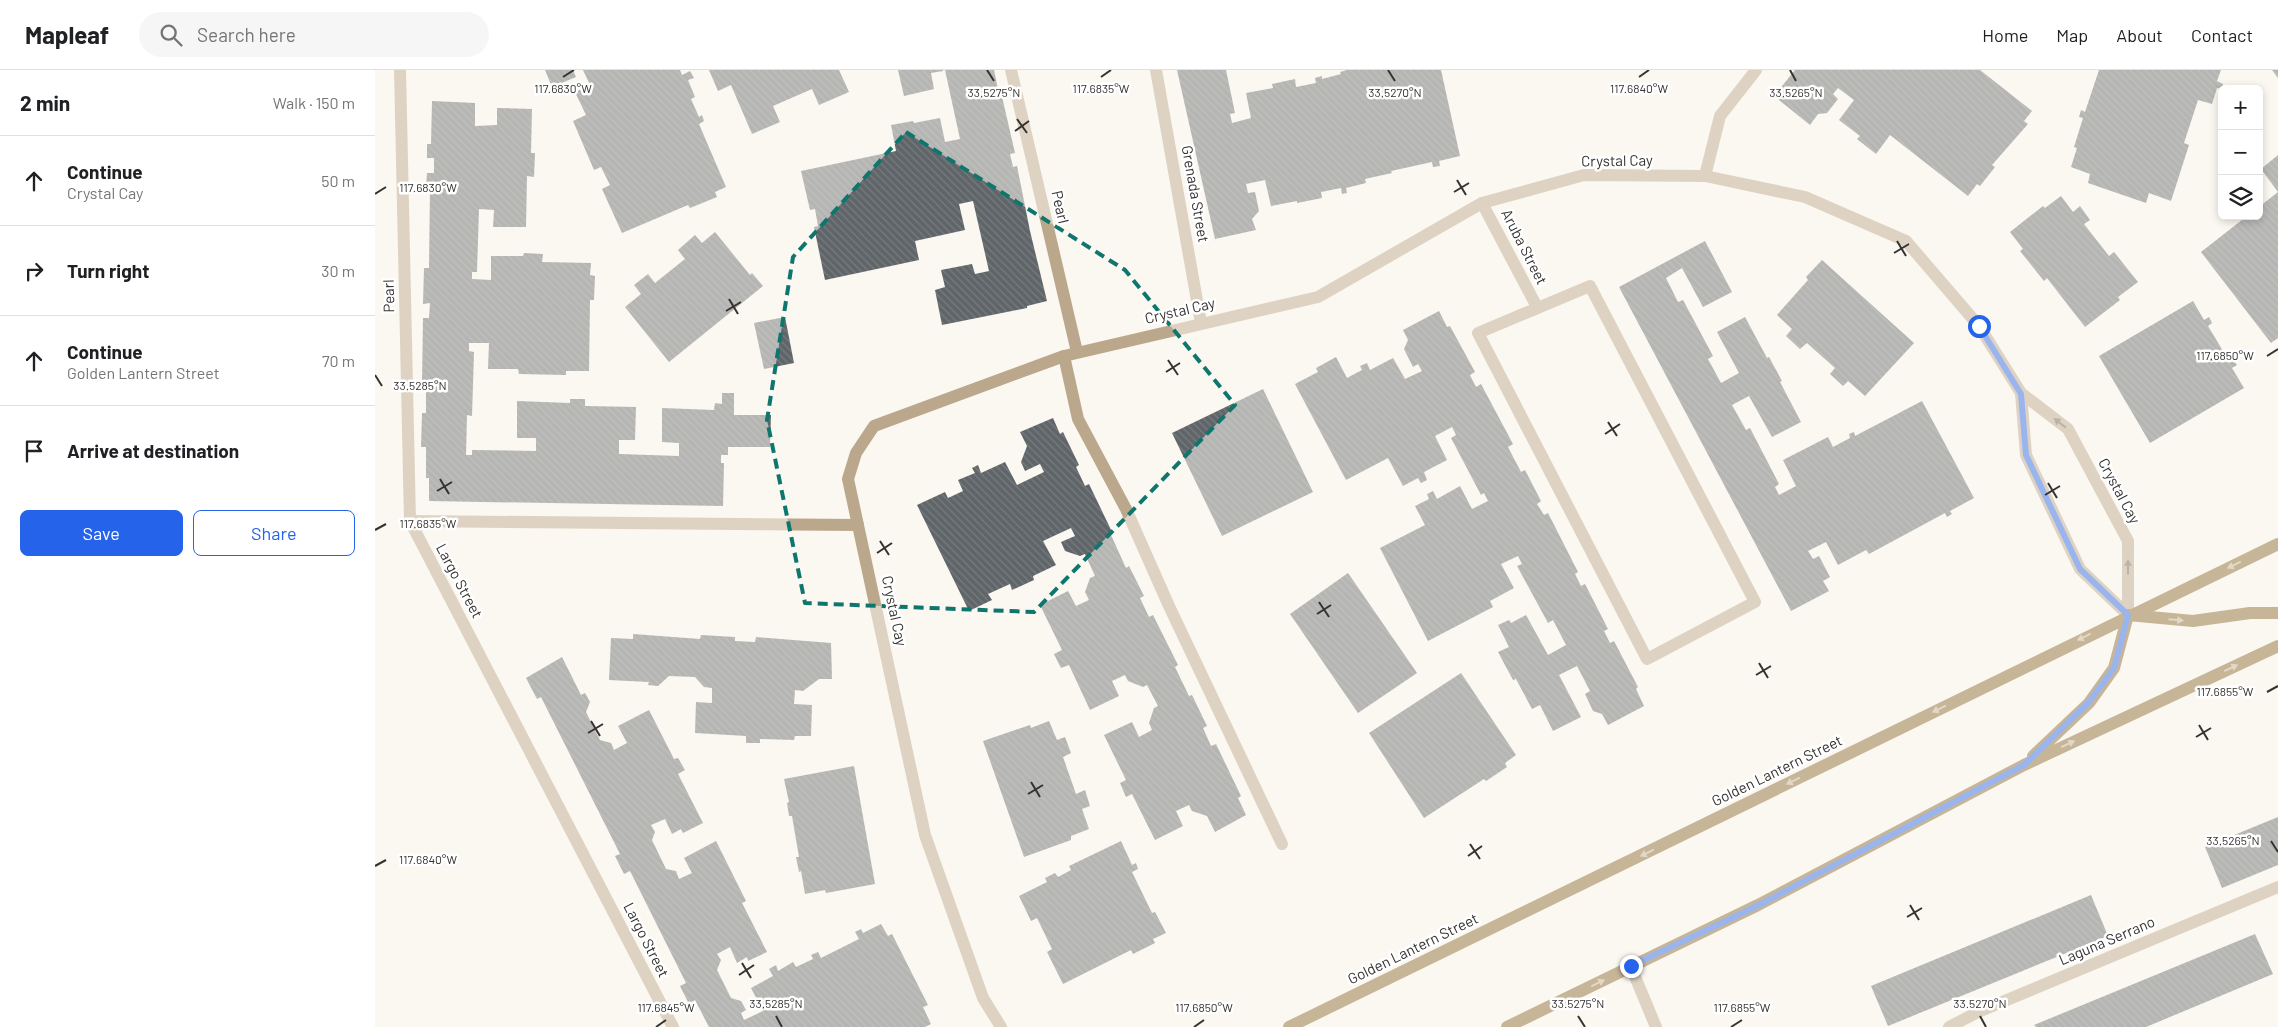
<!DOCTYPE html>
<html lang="en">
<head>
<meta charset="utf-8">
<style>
	:root { --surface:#fff; --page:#f6f6f6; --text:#202124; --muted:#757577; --line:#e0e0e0; --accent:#2563eb }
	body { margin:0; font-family:Barlow,sans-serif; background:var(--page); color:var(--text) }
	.controls { position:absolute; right:15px; top:15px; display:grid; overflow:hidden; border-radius:8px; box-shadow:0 2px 8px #0003 }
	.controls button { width:45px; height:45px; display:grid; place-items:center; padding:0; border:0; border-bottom:1px solid var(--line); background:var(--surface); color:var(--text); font:25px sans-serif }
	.stop { position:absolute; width:15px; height:15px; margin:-11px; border:4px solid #2563eb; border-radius:50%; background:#fff }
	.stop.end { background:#2563eb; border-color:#fff; box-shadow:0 1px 5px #0008 }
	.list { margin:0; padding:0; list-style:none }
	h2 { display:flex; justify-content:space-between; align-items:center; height:65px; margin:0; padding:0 20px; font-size:21px }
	h2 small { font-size:16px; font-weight:400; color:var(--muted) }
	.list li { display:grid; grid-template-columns:32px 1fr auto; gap:15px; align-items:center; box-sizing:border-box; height:90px; padding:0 20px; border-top:1px solid var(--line) }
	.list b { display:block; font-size:19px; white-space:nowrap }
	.list p { margin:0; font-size:16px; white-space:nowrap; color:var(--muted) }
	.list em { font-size:16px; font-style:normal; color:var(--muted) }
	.actions { display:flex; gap:10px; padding:15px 20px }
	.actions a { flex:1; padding:11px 0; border:1px solid var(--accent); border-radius:8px; text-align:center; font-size:18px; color:var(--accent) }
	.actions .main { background:var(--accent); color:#fff }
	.icon { flex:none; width:28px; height:28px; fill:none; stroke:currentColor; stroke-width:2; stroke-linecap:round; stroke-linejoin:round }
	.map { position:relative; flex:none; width:1903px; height:957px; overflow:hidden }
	header { display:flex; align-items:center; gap:30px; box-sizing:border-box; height:70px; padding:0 25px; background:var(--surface); border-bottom:1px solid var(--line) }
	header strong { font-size:24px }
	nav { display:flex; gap:28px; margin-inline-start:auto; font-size:18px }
	.search { width:350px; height:45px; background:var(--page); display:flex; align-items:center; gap:12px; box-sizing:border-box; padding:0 18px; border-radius:28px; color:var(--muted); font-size:19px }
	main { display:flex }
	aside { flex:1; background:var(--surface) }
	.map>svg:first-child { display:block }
</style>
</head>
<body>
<header>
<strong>Mapleaf</strong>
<div class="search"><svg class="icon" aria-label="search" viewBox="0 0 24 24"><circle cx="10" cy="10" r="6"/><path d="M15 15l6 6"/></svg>Search here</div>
<nav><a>Home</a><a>Map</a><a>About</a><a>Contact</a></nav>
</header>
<main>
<aside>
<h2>2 min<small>Walk · 150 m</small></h2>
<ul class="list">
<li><svg class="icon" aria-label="ahead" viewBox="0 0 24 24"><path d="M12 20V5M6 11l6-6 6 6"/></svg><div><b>Continue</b><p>Crystal Cay</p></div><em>50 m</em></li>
<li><svg class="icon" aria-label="right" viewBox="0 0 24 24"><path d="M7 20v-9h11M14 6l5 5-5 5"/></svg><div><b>Turn right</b></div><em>30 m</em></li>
<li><svg class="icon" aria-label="ahead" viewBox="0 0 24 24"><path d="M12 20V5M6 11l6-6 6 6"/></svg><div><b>Continue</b><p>Golden Lantern Street</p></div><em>70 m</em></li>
<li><svg class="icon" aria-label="arrive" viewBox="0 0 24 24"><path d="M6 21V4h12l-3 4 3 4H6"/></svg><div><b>Arrive at destination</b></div></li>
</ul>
<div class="actions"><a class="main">Save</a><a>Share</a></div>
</aside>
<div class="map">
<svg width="1903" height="957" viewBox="0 0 1903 957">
	<defs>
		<pattern id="building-back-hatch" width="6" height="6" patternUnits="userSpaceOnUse" patternTransform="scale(1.25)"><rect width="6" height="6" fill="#606569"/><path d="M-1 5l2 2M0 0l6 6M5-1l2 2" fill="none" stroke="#787c7f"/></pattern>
	</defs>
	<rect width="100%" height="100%" fill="#fbf7f1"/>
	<g fill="url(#building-back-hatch)">
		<path d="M 170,0 L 198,0 L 201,7 L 177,17 Z"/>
		<path d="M 208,0 L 305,0 L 307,5 L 315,1 L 319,8 L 313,10 L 320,27 L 316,29 L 324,47 L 327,45 L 329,51 L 324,54 L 351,117 L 340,122 L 342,127 L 315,138 L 313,135 L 247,163 L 227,119 L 235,115 L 226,97 L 219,100 L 198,51 L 211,45 L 200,22 L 215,15 Z"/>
		<path d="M 334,0 L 464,0 L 474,22 L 444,35 L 437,19 L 398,36 L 405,52 L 377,64 L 356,15 L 343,21 Z"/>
		<path d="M 523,0 L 568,0 L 568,1 L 556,3 L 559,19 L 529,26 Z"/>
		<path d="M 570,0 L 619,0 L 623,19 L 625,18 L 640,83 L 635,84 L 638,97 L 642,96 L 655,161 L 672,231 L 652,236 L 652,238 L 567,255 L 560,220 L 570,217 L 566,200 L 597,194 L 600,204 L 614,201 L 598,131 L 584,134 L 590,160 L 540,171 L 544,190 L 450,210 L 439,157 L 443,156 L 440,139 L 435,140 L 426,101 L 521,81 L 516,55 L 538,51 L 539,53 L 565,48 L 570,72 L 585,69 Z"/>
		<path d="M 802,0 L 851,0 L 860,43 L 855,44 L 857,53 L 876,48 L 871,23 L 898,18 L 897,14 L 920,9 L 921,17 L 941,13 L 940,8 L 947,6 L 947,9 L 966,4 L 965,2 L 972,0 L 1066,0 L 1085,86 L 1064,91 L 1065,96 L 1058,97 L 1057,92 L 1016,101 L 1017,103 L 990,109 L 991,113 L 971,118 L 972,123 L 967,124 L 966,118 L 946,122 L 947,128 L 922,133 L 922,131 L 896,136 L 890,110 L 871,114 L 873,123 L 880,122 L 884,141 L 877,149 L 881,160 L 840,169 Z"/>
		<path d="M 1420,0 L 1605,0 L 1657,41 L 1649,51 L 1653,54 L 1617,95 L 1620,97 L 1605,116 L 1602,114 L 1593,126 L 1515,65 L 1501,84 L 1482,69 L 1485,66 L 1464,50 L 1479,30 L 1463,18 L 1458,24 L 1463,29 L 1452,43 L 1443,44 L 1435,55 L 1399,26 Z"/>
		<path d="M 1724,0 L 1846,0 L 1842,11 L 1848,14 L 1847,19 L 1842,18 L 1837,34 L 1823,30 L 1809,73 L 1814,75 L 1796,131 L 1774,123 L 1771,133 L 1713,113 L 1715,104 L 1696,97 L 1702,78 L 1699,77 L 1708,48 L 1704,47 L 1706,40 L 1710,42 Z"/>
		<path d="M 1897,0 L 1903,0 L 1903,8 Z"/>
		<path d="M 57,31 L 100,33 L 100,56 L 122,55 L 122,38 L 157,39 L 156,83 L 160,83 L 159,107 L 152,106 L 151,157 L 118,157 L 119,140 L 104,139 L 102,202 L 97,202 L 97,209 L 116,210 L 116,186 L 148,186 L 149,183 L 168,184 L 167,192 L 216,193 L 215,205 L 220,206 L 219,230 L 215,230 L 214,301 L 191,301 L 191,305 L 144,304 L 143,299 L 113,299 L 114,273 L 94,273 L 94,281 L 99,282 L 97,346 L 92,345 L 91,385 L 97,385 L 97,380 L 161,381 L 161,368 L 142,368 L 142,331 L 195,333 L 195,329 L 210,329 L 210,336 L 261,337 L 260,370 L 244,370 L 244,384 L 304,386 L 304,373 L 287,372 L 287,338 L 339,340 L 340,333 L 347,334 L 347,323 L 359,323 L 359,345 L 396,345 L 395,377 L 353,377 L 353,385 L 346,385 L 346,393 L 349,393 L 348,436 L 54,431 L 54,408 L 51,408 L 51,377 L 46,377 L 47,343 L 51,343 L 51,313 L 47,314 L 48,248 L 54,248 L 55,233 L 48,234 L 49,198 L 54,198 L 55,118 L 51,118 L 52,103 L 59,103 L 59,88 L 52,88 L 52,74 L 56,74 Z"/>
		<path d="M 1903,85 L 1903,122 L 1886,99 Z"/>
		<path d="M 1903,122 L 1903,268 L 1896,273 L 1826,182 L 1872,146 L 1884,146 L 1884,137 Z"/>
		<path d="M 1686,126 L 1698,142 L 1705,136 L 1715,150 L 1709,154 L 1734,186 L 1739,182 L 1763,212 L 1743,227 L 1745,230 L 1710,257 L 1672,208 L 1669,211 L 1645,181 L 1648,179 L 1635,162 L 1668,136 L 1670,138 Z"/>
		<path d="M 340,162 L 375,205 L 377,203 L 388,216 L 294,292 L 250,237 L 266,224 L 259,215 L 273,204 L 280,213 L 310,189 L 303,180 L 320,165 L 327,173 Z"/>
		<path d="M 1330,171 L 1357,222 L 1328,237 L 1307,198 L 1291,208 L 1303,232 L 1308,230 L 1338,286 L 1333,289 L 1346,313 L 1364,303 L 1342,262 L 1370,247 L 1392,288 L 1394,287 L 1407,311 L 1405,312 L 1426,352 L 1397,367 L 1374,326 L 1357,335 L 1371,360 L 1375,358 L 1404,414 L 1400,417 L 1404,425 L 1421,416 L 1408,390 L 1453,367 L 1458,377 L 1475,368 L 1474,364 L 1479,362 L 1480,366 L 1547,331 L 1599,428 L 1575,441 L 1577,444 L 1572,447 L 1570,443 L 1494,484 L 1491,480 L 1463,495 L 1451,472 L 1433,481 L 1438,489 L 1444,486 L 1455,507 L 1448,511 L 1454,521 L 1416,541 L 1244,217 Z"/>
		<path d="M 1447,190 L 1539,273 L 1490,326 L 1473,311 L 1468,316 L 1455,304 L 1460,298 L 1432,273 L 1425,279 L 1411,266 L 1417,259 L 1402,245 L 1433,210 L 1431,207 Z"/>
		<path d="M 1818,231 L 1829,250 L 1834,247 L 1837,253 L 1833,256 L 1854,291 L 1858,289 L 1862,295 L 1857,298 L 1869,318 L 1775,373 L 1724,286 Z"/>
		<path d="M 1064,241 L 1072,257 L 1075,256 L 1100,302 L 1095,305 L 1101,317 L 1106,314 L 1138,374 L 1133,377 L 1146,402 L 1150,400 L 1166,431 L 1162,434 L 1169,445 L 1173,443 L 1203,502 L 1200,504 L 1206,516 L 1210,514 L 1233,559 L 1229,561 L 1235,573 L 1239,571 L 1263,617 L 1261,619 L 1269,636 L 1233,655 L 1227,644 L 1218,641 L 1210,624 L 1215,621 L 1202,596 L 1184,605 L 1206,647 L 1178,661 L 1165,635 L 1157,639 L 1141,609 L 1138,610 L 1123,582 L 1134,577 L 1123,555 L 1134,550 L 1136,553 L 1151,545 L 1173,585 L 1191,575 L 1178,550 L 1173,553 L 1142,496 L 1147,494 L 1143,486 L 1126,494 L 1139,518 L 1115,531 L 1118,537 L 1053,571 L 1005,478 L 1050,455 L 1040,436 L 1054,429 L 1052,424 L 1058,421 L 1062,429 L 1085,416 L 1097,439 L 1113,431 L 1109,423 L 1106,425 L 1076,368 L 1081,365 L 1077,357 L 1060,366 L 1072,390 L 1049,402 L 1052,410 L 1046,413 L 1043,408 L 1028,416 L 1013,388 L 971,410 L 920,314 L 943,302 L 941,298 L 961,287 L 972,308 L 987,300 L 985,296 L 992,293 L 995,300 L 1018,288 L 1030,309 L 1047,301 L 1043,294 L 1038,297 L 1029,279 L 1033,270 L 1028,260 Z"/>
		<path d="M 410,247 L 419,293 L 389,299 L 379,253 Z"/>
		<path d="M 888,319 L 938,422 L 847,466 L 797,363 Z"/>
		<path d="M 678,348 L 685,364 L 688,362 L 704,395 L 701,397 L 710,416 L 714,414 L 738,464 L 736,465 L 751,498 L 754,496 L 769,526 L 765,528 L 774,547 L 778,545 L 803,595 L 800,597 L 814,626 L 817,625 L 832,656 L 828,658 L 836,676 L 841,674 L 866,726 L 863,728 L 871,745 L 840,762 L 832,746 L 817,741 L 814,735 L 801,741 L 808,756 L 780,770 L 757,724 L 751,727 L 745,713 L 751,710 L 729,665 L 757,652 L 764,667 L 777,660 L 774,653 L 779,638 L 783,636 L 772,615 L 768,617 L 753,611 L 750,605 L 737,611 L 744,626 L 715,640 L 694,595 L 686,598 L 679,584 L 687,580 L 665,535 L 693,521 L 701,536 L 714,530 L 710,522 L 715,508 L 720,506 L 710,484 L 705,486 L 690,481 L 686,472 L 700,466 L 696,458 L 668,471 L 681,495 L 658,506 L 659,510 L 637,520 L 635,514 L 613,524 L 617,530 L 594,541 L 542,435 L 570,422 L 573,428 L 588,421 L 583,410 L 600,403 L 597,398 L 603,395 L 606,403 L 630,392 L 642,415 L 669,402 L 665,394 L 650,401 L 646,392 L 652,376 L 645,362 Z"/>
		<path d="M 973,503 L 1042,603 L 983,643 L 915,544 Z"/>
		<path d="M 258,564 L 325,569 L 326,565 L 360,567 L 360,571 L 380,572 L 381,567 L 456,573 L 457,609 L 444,609 L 428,621 L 420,620 L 419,634 L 437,635 L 436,666 L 420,666 L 419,670 L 385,669 L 385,673 L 371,673 L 371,666 L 320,663 L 321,632 L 337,633 L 337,618 L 329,617 L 320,607 L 294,606 L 283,616 L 273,615 L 274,612 L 234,610 L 236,568 L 258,569 Z"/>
		<path d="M 187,587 L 206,625 L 210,623 L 215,632 L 211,642 L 225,670 L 236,673 L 239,680 L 252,673 L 243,656 L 274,640 L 299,689 L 303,688 L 310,700 L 303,704 L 328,753 L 308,763 L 306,759 L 297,764 L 290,749 L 276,755 L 280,762 L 277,770 L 291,799 L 301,801 L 304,809 L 317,803 L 309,788 L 341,771 L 371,831 L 367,833 L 392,882 L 373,891 L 372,887 L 362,893 L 355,877 L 342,884 L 346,890 L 342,900 L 356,928 L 366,931 L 371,940 L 366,943 L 369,950 L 388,941 L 376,918 L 398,906 L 394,899 L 401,895 L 403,901 L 418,892 L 421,897 L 438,889 L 436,885 L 443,882 L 446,888 L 484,869 L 480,862 L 486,859 L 488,863 L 506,854 L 513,866 L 517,864 L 553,935 L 548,937 L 556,954 L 550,957 L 334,957 L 320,930 L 314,934 L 305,916 L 311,913 L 255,801 L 249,804 L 240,786 L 245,784 L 166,627 L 162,629 L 151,608 Z"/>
		<path d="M 1086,603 L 1141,685 L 1130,693 L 1132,697 L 1111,711 L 1109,709 L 1049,748 L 994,663 Z"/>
		<path d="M 674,651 L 682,670 L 690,667 L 696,683 L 688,687 L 701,724 L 710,720 L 715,736 L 707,739 L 714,759 L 696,766 L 696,770 L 649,787 L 608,671 L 655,655 L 656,658 Z"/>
		<path d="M 479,696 L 500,814 L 451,823 L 450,820 L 430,824 L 426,801 L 424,802 L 421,787 L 424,787 L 417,746 L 414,746 L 412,733 L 414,732 L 409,709 Z"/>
		<path d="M 1903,747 L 1903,795 L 1847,818 L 1830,777 Z"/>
		<path d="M 746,771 L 757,795 L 761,793 L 763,799 L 757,802 L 777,843 L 780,842 L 791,863 L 778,869 L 780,873 L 758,884 L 756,880 L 688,914 L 672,882 L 677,879 L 662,848 L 656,851 L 644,826 L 672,812 L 670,808 L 680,803 L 683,807 L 696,800 L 694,796 Z"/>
		<path d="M 1716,825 L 1733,866 L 1513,956 L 1496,916 Z"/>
		<path d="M 1880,864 L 1898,904 L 1771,957 L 1661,957 L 1659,955 Z"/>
	</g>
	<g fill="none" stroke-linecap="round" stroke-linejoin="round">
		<g stroke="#bba78b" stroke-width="12">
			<path d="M 1215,216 L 1380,532 L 1272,589 L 1103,263 Z"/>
			<path d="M 689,286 L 703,349 L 751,439 L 794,536 L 907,774"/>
		</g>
		<g stroke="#bba78b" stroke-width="12">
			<path d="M 25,0 L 35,451 L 298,957"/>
			<path d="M 636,0 L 702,282"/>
			<path d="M 781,0 L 826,253"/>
			<path d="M 1330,106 L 1345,46 L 1381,0"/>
			<path d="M 1107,133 L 1162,237"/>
			<path d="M 1646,323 L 1651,385 L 1705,499 L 1753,545"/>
			<path d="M 35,451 L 483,455"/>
			<path d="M 1256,897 L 1281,957"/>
			<path d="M 626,957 L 608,928 L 550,765 L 473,409 L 481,383 L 499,356 L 689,286 L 943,227 L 1107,133 L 1209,105 L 1330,106 L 1430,127 L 1531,171 L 1604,256 L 1646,323 L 1693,359 L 1753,471 L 1753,545"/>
			<path d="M 1574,957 L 1603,942 L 1903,817"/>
		</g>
		<g stroke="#87642b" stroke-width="12">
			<path d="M 1753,545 L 1818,551 L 1875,543 L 1903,543"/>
			<path d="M 1658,686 L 1714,633 L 1739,598 L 1753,545"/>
			<path d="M 914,957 L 1903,474"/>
			<path d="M 1132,957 L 1383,835 L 1649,695 L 1903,576"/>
		</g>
	</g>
	<defs><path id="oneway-solid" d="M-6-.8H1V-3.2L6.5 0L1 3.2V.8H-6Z" transform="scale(1.25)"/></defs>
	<g fill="#6a6155">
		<use href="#oneway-solid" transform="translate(1685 353) rotate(-142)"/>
		<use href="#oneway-solid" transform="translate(1753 497) rotate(-90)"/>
	</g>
	<g fill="#c3b295">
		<use href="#oneway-solid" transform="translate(1859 495) rotate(154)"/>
		<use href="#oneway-solid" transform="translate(1801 550) rotate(5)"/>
		<use href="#oneway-solid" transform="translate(1709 567) rotate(154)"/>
		<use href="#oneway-solid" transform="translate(1856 598) rotate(-25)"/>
		<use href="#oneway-solid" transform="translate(1564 639) rotate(154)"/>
		<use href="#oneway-solid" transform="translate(1693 674) rotate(-25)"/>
		<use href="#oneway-solid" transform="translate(1418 711) rotate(154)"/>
		<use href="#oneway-solid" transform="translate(1272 783) rotate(154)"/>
		<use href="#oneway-solid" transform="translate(1223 913) rotate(-26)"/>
	</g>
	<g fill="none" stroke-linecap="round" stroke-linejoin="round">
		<path stroke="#2563eb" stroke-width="6" d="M 1256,896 L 1384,835 L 1649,695 L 1714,632 L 1739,598 L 1753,545 L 1705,499 L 1651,385 L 1646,324 L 1604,256"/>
	</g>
	<path d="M0 0H1903V957H0ZM 531,62 L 750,200 L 860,335 L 659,542 L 430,533 L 392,350 L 418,187 Z" fill="#fbf7f1" fill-opacity=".55" fill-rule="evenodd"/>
	<path fill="none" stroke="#0f766e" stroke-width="4" stroke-dasharray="10 6" stroke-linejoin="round" d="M 531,62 L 750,200 L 860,335 L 659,542 L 430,533 L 392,350 L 418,187 Z"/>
	<path fill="none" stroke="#343331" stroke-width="2" d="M 612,0 L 619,11M 1013,0 L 1020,11M 1415,0 L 1421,11M 188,7 L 199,0M 726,7 L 736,0M 1264,7 L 1274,0M 642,49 L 652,63M 640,61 L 654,51M 1082,110 L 1091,125M 1079,122 L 1094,113M 0,124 L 11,117M 1522,171 L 1531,186M 1519,183 L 1534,174M 354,229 L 363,244M 351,241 L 366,232M 1892,286 L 1903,279M 793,290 L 803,305M 791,302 L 805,293M 0,305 L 7,316M 1233,352 L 1242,366M 1230,364 L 1245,354M 65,409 L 74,424M 1673,413 L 1682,428M 62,421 L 77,412M 1670,425 L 1685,416M 0,460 L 11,454M 505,471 L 514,485M 502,483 L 517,473M 944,532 L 954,547M 942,544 L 956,535M 1384,593 L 1393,608M 1381,605 L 1396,596M 1892,622 L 1903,616M 216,651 L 225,666M 1824,655 L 1833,670M 213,663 L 228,654M 1821,667 L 1836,658M 656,712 L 665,727M 653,724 L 668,715M 1896,771 L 1903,782M 1095,774 L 1105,789M 1093,786 L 1107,776M 0,796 L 11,790M 1535,835 L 1544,850M 1532,847 L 1547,838M 367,893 L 376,908M 364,905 L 379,895M 401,946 L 407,957M 1203,946 L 1210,957M 1605,946 L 1611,957M 281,957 L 291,950M 819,957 L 829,950M 1356,957 L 1367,950"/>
	<g text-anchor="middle" stroke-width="5" stroke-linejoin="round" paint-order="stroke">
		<g font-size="15" fill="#343331" stroke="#fff">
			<text transform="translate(1242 91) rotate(-1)" y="5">Crystal Cay</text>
			<text transform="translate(820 124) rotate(80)" y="5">Grenada Street</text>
			<text transform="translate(685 137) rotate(77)" y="5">Pearl</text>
			<text transform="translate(1149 177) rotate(63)" y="5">Aruba Street</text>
			<text transform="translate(14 226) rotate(-91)" y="5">Pearl</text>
			<text transform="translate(805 241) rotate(-13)" y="5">Crystal Cay</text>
			<text transform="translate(1744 421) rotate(62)" y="5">Crystal Cay</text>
			<text transform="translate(84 511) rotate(62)" y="5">Largo Street</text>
			<text transform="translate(519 541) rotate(78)" y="5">Crystal Cay</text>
			<text transform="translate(1402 701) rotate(-26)" y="5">Golden Lantern Street</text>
			<text transform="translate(271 870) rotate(63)" y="5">Largo Street</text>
			<text transform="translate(1732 871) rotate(-23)" y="5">Laguna Serrano</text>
			<text transform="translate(1038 879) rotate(-26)" y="5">Golden Lantern Street</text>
		</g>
	</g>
	<g font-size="12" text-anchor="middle" fill="#343331" stroke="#fff" stroke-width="5" stroke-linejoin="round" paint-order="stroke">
		<text x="188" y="23">117.6830°W</text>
		<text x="726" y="23">117.6835°W</text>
		<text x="1264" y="23">117.6840°W</text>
		<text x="619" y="27">33.5275°N</text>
		<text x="1020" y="27">33.5270°N</text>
		<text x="1421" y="27">33.5265°N</text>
		<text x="53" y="122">117.6830°W</text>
		<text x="1850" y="290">117.6850°W</text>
		<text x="45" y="320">33.5285°N</text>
		<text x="53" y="458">117.6835°W</text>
		<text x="1850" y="626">117.6855°W</text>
		<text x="1858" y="775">33.5265°N</text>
		<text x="53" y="794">117.6840°W</text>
		<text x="401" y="938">33.5285°N</text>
		<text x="1203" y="938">33.5275°N</text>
		<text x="1605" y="938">33.5270°N</text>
		<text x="291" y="942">117.6845°W</text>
		<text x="829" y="942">117.6850°W</text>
		<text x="1367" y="942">117.6855°W</text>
	</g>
</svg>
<div class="controls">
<button>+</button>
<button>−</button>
<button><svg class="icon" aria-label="layers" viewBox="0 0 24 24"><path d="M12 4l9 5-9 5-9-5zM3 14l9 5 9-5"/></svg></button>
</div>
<div class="stop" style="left:1604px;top:256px"></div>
<div class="stop end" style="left:1256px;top:896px"></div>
</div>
</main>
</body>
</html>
